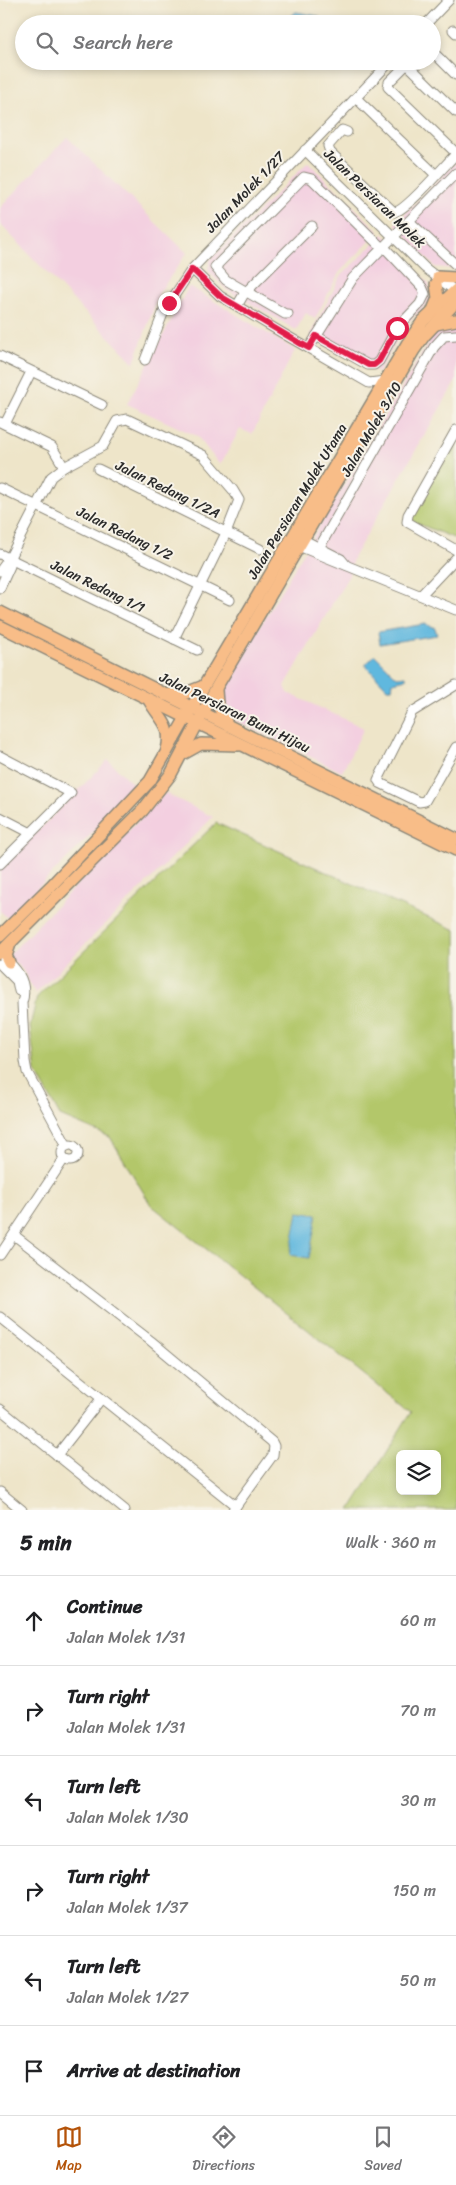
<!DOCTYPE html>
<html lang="en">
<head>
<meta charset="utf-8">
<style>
	:root { --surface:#fff; --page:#f6f6f6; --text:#202124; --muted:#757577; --line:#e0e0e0; --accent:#b45309 }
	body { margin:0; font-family:Sriracha,sans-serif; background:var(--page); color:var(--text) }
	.controls { position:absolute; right:15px; bottom:15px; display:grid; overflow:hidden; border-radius:8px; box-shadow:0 2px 8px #0003 }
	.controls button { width:45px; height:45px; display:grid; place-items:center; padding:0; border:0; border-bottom:1px solid var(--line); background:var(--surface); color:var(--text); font:25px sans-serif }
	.stop { position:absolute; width:15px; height:15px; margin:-11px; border:4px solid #e11d48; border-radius:50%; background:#fff }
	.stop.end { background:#e11d48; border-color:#fff; box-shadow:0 1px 5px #0008 }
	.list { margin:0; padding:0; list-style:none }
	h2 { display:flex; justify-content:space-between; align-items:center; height:65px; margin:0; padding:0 20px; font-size:21px }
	h2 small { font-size:16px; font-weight:400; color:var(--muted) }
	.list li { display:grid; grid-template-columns:32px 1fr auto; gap:15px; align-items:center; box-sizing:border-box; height:90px; padding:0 20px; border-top:1px solid var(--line) }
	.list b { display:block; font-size:19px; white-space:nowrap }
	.list p { margin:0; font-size:16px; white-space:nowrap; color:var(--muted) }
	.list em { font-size:16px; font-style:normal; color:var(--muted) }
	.icon { flex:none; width:28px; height:28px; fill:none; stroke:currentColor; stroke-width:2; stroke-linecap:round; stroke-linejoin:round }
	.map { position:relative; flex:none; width:456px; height:1510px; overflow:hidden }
	.search { position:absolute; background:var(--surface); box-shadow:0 2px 8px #0003; left:15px; right:15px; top:15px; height:55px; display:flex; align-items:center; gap:12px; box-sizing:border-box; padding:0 18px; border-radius:28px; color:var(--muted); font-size:19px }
	.sheet { height:605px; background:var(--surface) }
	nav { display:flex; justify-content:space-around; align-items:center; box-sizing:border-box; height:70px; border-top:1px solid var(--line); background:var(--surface); font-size:14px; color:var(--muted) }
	nav a { display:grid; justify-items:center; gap:2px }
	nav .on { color:var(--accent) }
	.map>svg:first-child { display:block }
</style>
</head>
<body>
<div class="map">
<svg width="456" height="1510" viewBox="0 0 456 1510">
	<rect width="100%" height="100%" fill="#f7f3e8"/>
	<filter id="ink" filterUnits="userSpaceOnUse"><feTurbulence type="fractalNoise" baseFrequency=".02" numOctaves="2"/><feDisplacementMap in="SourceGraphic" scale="10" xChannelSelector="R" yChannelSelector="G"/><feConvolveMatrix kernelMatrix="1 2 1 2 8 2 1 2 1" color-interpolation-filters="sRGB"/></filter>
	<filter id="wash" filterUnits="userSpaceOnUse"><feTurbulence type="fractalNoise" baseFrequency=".0096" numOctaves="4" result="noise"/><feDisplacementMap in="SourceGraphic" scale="20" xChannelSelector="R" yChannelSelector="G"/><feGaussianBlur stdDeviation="1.12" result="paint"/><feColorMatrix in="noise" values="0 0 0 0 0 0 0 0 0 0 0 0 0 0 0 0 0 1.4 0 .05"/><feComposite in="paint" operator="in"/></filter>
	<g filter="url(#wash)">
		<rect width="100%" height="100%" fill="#eee5c9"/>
		<g fill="#f3cfe0">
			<path d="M 67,137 L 187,253 L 159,293 L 134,363 L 0,224 L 0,208 Z"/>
			<path d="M 308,162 L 379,232 L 339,273 L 315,319 L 306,313 L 296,330 L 227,290 L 208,271 L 210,260 Z"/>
			<path d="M 456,162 L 456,269 L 435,267 L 395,224 Z"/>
			<path d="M 383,234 L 429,284 L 430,301 L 408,322 L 378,373 L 310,335 L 340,277 Z"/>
			<path d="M 189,286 L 295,350 L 252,434 L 240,429 L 220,465 L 197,436 L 127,404 Z"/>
			<path d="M 448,327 L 456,327 L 456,381 L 353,558 L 349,575 L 285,686 L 288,693 L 364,728 L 342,772 L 232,719 L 221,692 L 433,335 Z"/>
			<path d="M 108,760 L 137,788 L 8,918 L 0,911 L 0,869 Z"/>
			<path d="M 165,793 L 213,817 L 36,993 L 34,991 L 22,969 L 11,959 L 10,954 Z"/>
		</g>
		<g fill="#b3c76b" stroke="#6f794b" fill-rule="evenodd">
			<path d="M 456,436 L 456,539 L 414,522 L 411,517 Z"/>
			<path d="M 216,823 L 456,930 L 456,1510 L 350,1510 L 411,1412 L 151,1205 L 110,1137 L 60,1116 L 36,1072 L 30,1026 L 37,997 ZM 400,1454 L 437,1454 L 437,1491 L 400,1491 Z"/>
		</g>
		<g fill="#61b8de" stroke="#467284">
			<path d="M 296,12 L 319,16 L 318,24 L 290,24 L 291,16 Z"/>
			<path d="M 425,624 L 435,628 L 437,635 L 380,644 L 378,632 Z"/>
			<path d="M 375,655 L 397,677 L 406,676 L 406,679 L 393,682 L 392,688 L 387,688 L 365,665 Z"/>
			<path d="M 298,1212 L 317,1215 L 309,1258 L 290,1255 Z"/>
		</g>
	</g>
	<g filter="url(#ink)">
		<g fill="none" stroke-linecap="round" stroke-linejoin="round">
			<defs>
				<g id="minor">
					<path d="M 426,24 L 449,0"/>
					<path d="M 453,30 L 456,33"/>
					<path d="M 432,51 L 456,75"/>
					<path d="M 410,61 L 389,82 L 388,87 L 456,153"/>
					<path d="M 407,64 L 456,112"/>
					<path d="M 357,99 L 436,175"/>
					<path d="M 347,132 L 342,130 L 328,146 L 330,152 L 394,212 C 405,212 446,164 456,154"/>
					<path d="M 305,150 L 425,268 L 455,291"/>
					<path d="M 409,221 L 456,265"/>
					<path d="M 192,269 L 220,296 L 289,337 L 369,383 L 385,381"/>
					<path d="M 237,306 L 244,294 L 312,226"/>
					<path d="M 288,314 L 285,314 L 226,280 L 215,267 L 304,177 L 312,179 L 383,249"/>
					<path d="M 316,336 L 368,365 L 374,365 L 379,361 L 397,328 L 420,304 L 425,294 L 422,287 L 384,247"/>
					<path d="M 309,348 L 353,278 L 456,173"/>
					<path d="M 0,356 L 102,405"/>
					<path d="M 145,360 L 164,311 L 192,269 L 391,61"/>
					<path d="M 0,422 L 52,447 L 64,467"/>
					<path d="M 5,424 L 31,372"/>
					<path d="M 456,430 L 408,515 L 407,522 L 456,550"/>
					<path d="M 98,469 L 260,549"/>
					<path d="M 0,488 L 230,600"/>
					<path d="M 304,540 L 341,559 L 346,565"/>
					<path d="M 301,547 L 456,610"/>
					<path d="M 319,548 L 434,347 L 444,336 L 456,335"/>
					<path d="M 0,554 L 197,650"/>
					<path d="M 0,571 L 9,559 L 51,477 L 64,467 L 103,446 L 117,421 L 127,419 L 203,455 L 233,490 L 239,500 L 226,533 L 174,639"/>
					<path d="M 0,588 L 10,566 L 9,559"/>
					<path d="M 421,595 L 456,558"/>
					<path d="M 456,685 L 412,712 L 378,780 L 380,783 L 419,802 L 425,801 L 456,747"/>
					<path d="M 0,756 L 71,793 L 0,864"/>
					<path d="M 0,817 L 31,833"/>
					<path d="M 4,958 C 19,970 28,984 22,1003 L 25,1061 L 27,1072 L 67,1146"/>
					<path d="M 0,964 L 17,981 L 19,991"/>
					<circle cx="70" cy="1153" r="8"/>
					<path d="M 14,1235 L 151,1341 L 272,1442 L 274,1446 L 273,1455 L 233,1510"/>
					<path d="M 0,1255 L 64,1159"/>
					<path d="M 0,1317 L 236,1506"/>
					<path d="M 0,1409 L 125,1510"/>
					<path d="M 57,1455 L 101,1399"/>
					<path d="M 0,1492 L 22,1510"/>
				</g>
				<g id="major">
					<path d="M 438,277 L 456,278"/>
					<path d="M 433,310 L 438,298 L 436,284"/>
					<path d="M 436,324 L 456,320"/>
					<path d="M 0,612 L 456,839"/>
					<path d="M 0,626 L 456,850"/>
					<path d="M 216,690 L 217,703 L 228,726"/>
					<path d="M 165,695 L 186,693 L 204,686"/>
					<path d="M 149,700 C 160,720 173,725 167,750"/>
					<path d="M 183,754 L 201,744 L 239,745"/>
					<path d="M 0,936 L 51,886 L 150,781 L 204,686 L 407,344 L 423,321 L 456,290"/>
					<path d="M 0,953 L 143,810 L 171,774 L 216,688 L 414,350 L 424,336 L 456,302"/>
					<path d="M 9,962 L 6,956 L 10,944"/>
				</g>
			</defs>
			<use href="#minor" stroke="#8c887a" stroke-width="11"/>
			<use href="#major" stroke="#8c887a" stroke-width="14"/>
			<use href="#minor" stroke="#fff" stroke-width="9"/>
			<use href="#major" stroke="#f8bd88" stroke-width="11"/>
		</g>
	</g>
	<g fill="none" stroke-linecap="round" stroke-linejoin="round" filter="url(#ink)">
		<path stroke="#e11d48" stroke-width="6" d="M 169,303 L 192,269 L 220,296 L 298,342 L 309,348 L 316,336 L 368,365 L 374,365 L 379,361 L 397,328"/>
	</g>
	<g text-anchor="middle" stroke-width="4" stroke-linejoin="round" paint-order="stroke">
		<g font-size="14" fill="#2b2b2b" stroke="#f7f3e8">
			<text transform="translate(245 192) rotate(-46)" y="5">Jalan Molek 1/27</text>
			<text transform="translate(375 198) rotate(44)" y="5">Jalan Persiaran Molek</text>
			<text transform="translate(371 429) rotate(-60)" y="5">Jalan Molek 3/10</text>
			<text transform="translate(168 489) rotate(26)" y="5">Jalan Redang 1/2A</text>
			<text transform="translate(297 501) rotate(-59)" y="5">Jalan Persiaran Molek Utama</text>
			<text transform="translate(125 533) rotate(26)" y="5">Jalan Redang 1/2</text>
			<text transform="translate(98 586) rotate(26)" y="5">Jalan Redang 1/1</text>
			<text transform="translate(235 712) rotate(26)" y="5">Jalan Persiaran Bumi Hijau</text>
		</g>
	</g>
</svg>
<div class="controls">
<button><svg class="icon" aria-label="layers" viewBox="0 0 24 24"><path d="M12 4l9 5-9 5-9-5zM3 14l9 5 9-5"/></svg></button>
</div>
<div class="stop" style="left:397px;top:328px"></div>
<div class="stop end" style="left:169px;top:303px"></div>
<div class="search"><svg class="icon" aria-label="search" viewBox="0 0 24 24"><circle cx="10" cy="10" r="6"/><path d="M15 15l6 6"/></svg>Search here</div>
</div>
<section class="sheet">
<h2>5 min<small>Walk · 360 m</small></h2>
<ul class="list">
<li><svg class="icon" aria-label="ahead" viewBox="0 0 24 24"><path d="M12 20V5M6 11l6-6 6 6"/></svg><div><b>Continue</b><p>Jalan Molek 1/31</p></div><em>60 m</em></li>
<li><svg class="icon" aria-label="right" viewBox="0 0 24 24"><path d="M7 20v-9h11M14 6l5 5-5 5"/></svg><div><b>Turn right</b><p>Jalan Molek 1/31</p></div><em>70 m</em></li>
<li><svg class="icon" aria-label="left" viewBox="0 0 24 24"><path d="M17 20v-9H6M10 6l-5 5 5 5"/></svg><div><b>Turn left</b><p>Jalan Molek 1/30</p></div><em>30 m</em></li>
<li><svg class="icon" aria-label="right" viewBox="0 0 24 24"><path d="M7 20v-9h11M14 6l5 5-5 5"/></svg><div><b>Turn right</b><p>Jalan Molek 1/37</p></div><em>150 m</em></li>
<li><svg class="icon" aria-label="left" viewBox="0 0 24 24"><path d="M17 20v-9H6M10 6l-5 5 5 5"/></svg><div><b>Turn left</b><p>Jalan Molek 1/27</p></div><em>50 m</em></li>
<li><svg class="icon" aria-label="arrive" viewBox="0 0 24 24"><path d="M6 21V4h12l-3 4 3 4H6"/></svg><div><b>Arrive at destination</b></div></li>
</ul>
</section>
<nav>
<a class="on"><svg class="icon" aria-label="map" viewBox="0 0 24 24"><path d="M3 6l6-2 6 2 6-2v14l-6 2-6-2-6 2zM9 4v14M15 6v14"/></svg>Map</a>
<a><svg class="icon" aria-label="directions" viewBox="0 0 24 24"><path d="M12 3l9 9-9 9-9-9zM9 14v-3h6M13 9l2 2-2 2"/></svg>Directions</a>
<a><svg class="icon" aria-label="saved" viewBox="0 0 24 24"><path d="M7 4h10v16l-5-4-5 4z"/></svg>Saved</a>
</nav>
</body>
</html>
